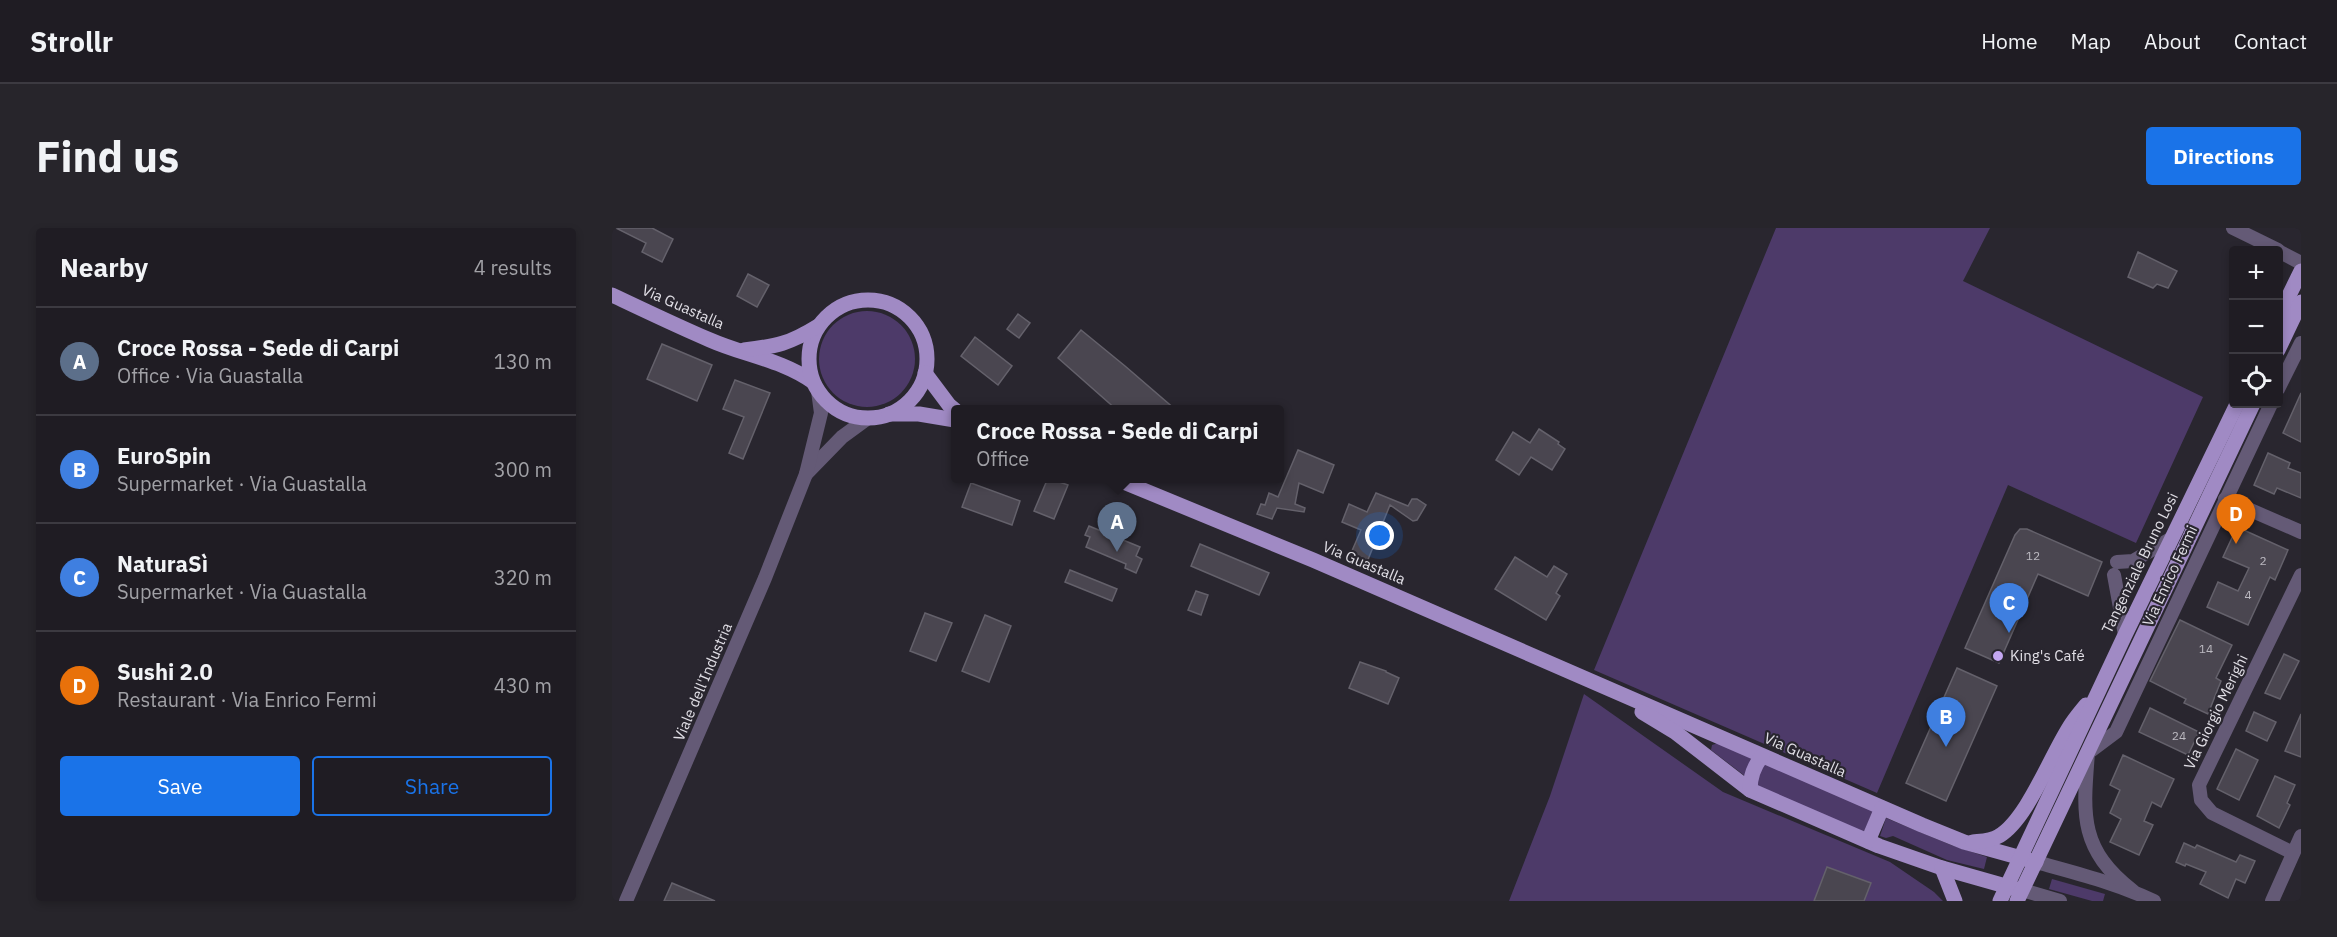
<!DOCTYPE html>
<html lang="en">
<head>
<meta charset="utf-8">
<style>
	:root { --surface:#1f1c23; --page:#27252b; --text:#f1f3f6; --muted:#a1a1a6; --line:#3c3a41; --accent:#1a73e8 }
	body { margin:0; font-family:"IBM Plex Sans",sans-serif; background:var(--page); color:var(--text) }
	.controls { position:absolute; right:18px; top:18px; display:grid; overflow:hidden; border-radius:6px; box-shadow:0 3px 9px #0003 }
	.controls button { width:54px; height:54px; display:grid; place-items:center; padding:0; border:0; border-bottom:2px solid var(--line); background:var(--surface); color:var(--text); font:30px sans-serif }
	.you { position:absolute; left:768px; top:308px; width:21px; height:21px; margin:-15px; border:4px solid #fff; border-radius:50%; background:#1a73e8; box-shadow:0 0 0 9px #1a73e833 }
	.badge { display:grid; place-items:center; width:39px; height:39px; border-radius:50%; background:var(--accent); color:#fff; font-size:20px; font-weight:700 }
	.pin { position:absolute; translate:-50% -50px; filter:drop-shadow(0 2px 3px #0008) }
	.pin::after { content:''; position:absolute; top:32px; width:21px; height:18px; background:inherit; clip-path:polygon(0 0,100% 0,50% 100%) }
	.popup { position:absolute; left:339px; top:177px; width:333px; height:78px; box-sizing:border-box; display:grid; place-content:center; border-radius:6px; background:var(--surface); filter:drop-shadow(0 2px 4px #0005); font-size:20px; white-space:nowrap; color:var(--muted) }
	.popup b { font-size:22px; color:var(--text) }
	.popup::after { content:''; position:absolute; left:50%; top:100%; margin-left:-12px; border:12px solid transparent; border-top-color:var(--surface) }
	.list { margin:0; padding:0; list-style:none }
	h2 { display:flex; justify-content:space-between; align-items:center; height:78px; margin:0; padding:0 24px; font-size:26px }
	h2 small { font-size:20px; font-weight:400; color:var(--muted) }
	.list li { display:grid; grid-template-columns:39px 1fr auto; gap:18px; align-items:center; box-sizing:border-box; height:108px; padding:0 24px; border-top:2px solid var(--line) }
	.list b { display:block; font-size:22px; white-space:nowrap }
	.list p { margin:0; font-size:20px; white-space:nowrap; color:var(--muted) }
	.list em { font-size:20px; font-style:normal; color:var(--muted) }
	.actions { display:flex; gap:12px; padding:18px 24px }
	.actions a { flex:1; padding:14px 0; border:2px solid var(--accent); border-radius:6px; text-align:center; font-size:21px; color:var(--accent) }
	.actions .main { background:var(--accent); color:#fff }
	.icon { flex:none; width:33px; height:33px; fill:none; stroke:currentColor; stroke-width:2; stroke-linecap:round; stroke-linejoin:round }
	.map { position:relative; flex:none; width:1689px; height:673px; overflow:hidden; border-radius:6px }
	header { display:flex; align-items:center; gap:36px; box-sizing:border-box; height:84px; padding:0 30px; background:var(--surface); border-bottom:2px solid var(--line) }
	header strong { font-size:28px }
	nav { display:flex; gap:33px; margin-inline-start:auto; font-size:21px }
	.intro { display:flex; align-items:center; justify-content:space-between; box-sizing:border-box; height:144px; padding:0 36px }
	h1 { margin:0; font-size:42px }
	.button { padding:15px 27px; border-radius:6px; background:var(--accent); color:#fff; font-size:21px; font-weight:700 }
	main { display:flex; gap:36px; padding:0 36px }
	aside { flex:1; background:var(--surface); border-radius:6px; box-shadow:0 3px 9px #0003 }
	.map>svg:first-child { display:block }
</style>
</head>
<body>
<header>
<strong>Strollr</strong>
<nav><a>Home</a><a>Map</a><a>About</a><a>Contact</a></nav>
</header>
<div class="intro"><h1>Find us</h1><a class="button">Directions</a></div>
<main>
<aside>
<h2>Nearby<small>4 results</small></h2>
<ul class="list">
<li><span class="badge" style="background:#5c6f8a">A</span><div><b>Croce Rossa - Sede di Carpi</b><p>Office · Via Guastalla</p></div><em>130 m</em></li>
<li><span class="badge" style="background:#3f7fe0">B</span><div><b>EuroSpin</b><p>Supermarket · Via Guastalla</p></div><em>300 m</em></li>
<li><span class="badge" style="background:#3f7fe0">C</span><div><b>NaturaSì</b><p>Supermarket · Via Guastalla</p></div><em>320 m</em></li>
<li><span class="badge" style="background:#e8710a">D</span><div><b>Sushi 2.0</b><p>Restaurant · Via Enrico Fermi</p></div><em>430 m</em></li>
</ul>
<div class="actions"><a class="main">Save</a><a>Share</a></div>
</aside>
<div class="map">
<svg width="1689" height="673" viewBox="0 0 1689 673">
	<rect width="100%" height="100%" fill="#29262f"/>
	<g fill="#4d3a69">
		<path d="M 1164,0 L 1378,0 L 1351,53 L 1591,169 L 1524,315 L 1396,257 L 1265,565 L 982,442 Z"/>
		<circle cx="255" cy="131" r="48"/>
		<path d="M 972,466 L 1111,564 L 1278,634 L 1322,664 L 1331,673 L 897,673 L 938,568 Z"/>
		<path d="M 1106,515 L 1141,531 L 1133,548 L 1099,522 L 1100,517 Z"/>
		<path d="M 1155,535 L 1261,583 L 1251,606 L 1146,558 L 1144,555 L 1150,536 Z"/>
		<path d="M 1274,590 L 1339,617 L 1375,629 L 1372,641 L 1335,632 L 1281,608 L 1274,610 L 1268,608 Z"/>
		<path d="M 1440,651 L 1493,666 L 1491,673 L 1480,673 L 1437,661 Z"/>
	</g>
	<g fill="#4a4650" stroke="#64616b" stroke-width="1.5">
		<path d="M 4,0 L 40,0 L 61,11 L 50,34 L 30,24 L 34,15 Z"/>
		<path d="M 1526,24 L 1565,43 L 1556,60 L 1545,56 L 1541,60 L 1516,49 Z"/>
		<path d="M 136,46 L 157,57 L 145,79 L 125,68 Z"/>
		<path d="M 406,86 L 418,95 L 407,110 L 395,101 Z"/>
		<path d="M 469,102 L 513,138 L 564,182 L 505,182 L 446,130 Z"/>
		<path d="M 363,109 L 400,138 L 386,157 L 349,128 Z"/>
		<path d="M 50,116 L 100,137 L 85,173 L 35,151 Z"/>
		<path d="M 123,152 L 158,165 L 131,231 L 117,225 L 132,189 L 111,181 Z"/>
		<path d="M 1689,165 L 1689,214 L 1671,205 Z"/>
		<path d="M 927,201 L 947,214 L 946,216 L 953,221 L 940,242 L 919,229 L 907,247 L 884,232 L 901,204 L 918,215 Z"/>
		<path d="M 686,222 L 722,237 L 711,265 L 687,255 L 683,276 L 693,280 L 692,284 L 665,280 L 660,291 L 645,286 L 649,276 L 653,277 L 657,265 L 666,269 Z"/>
		<path d="M 1656,225 L 1678,235 L 1676,240 L 1689,245 L 1689,270 L 1665,260 L 1662,266 L 1642,257 Z"/>
		<path d="M 436,250 L 456,257 L 442,291 L 422,283 Z"/>
		<path d="M 359,255 L 408,273 L 400,297 L 350,279 Z"/>
		<path d="M 764,265 L 796,278 L 800,271 L 805,271 L 814,277 L 805,292 L 801,293 L 778,277 L 753,339 L 736,332 L 749,302 L 730,294 L 737,276 L 755,284 Z"/>
		<path d="M 477,298 L 528,319 L 524,328 L 530,331 L 524,345 L 513,340 L 514,336 L 474,319 L 478,309 L 473,307 Z"/>
		<path d="M 1625,299 L 1676,322 L 1663,352 L 1658,349 L 1636,397 L 1595,379 L 1606,354 L 1626,363 L 1637,340 L 1611,329 Z"/>
		<path d="M 1408,301 L 1415,301 L 1490,334 L 1476,368 L 1426,346 L 1387,435 L 1353,420 L 1403,307 Z"/>
		<path d="M 588,316 L 657,345 L 647,367 L 579,338 Z"/>
		<path d="M 903,329 L 935,349 L 942,338 L 955,346 L 944,365 L 948,368 L 934,392 L 883,361 Z"/>
		<path d="M 458,342 L 505,361 L 500,373 L 453,354 Z"/>
		<path d="M 584,363 L 596,367 L 589,387 L 576,382 Z"/>
		<path d="M 313,385 L 340,395 L 324,433 L 298,423 Z"/>
		<path d="M 373,387 L 399,398 L 377,454 L 350,443 Z"/>
		<path d="M 1568,392 L 1620,417 L 1604,450 L 1609,453 L 1596,486 L 1572,475 L 1574,471 L 1538,453 Z"/>
		<path d="M 1672,426 L 1687,433 L 1668,471 L 1653,465 Z"/>
		<path d="M 748,434 L 774,443 L 774,444 L 787,450 L 776,476 L 737,460 Z"/>
		<path d="M 1345,440 L 1385,458 L 1334,573 L 1294,555 Z"/>
		<path d="M 1538,480 L 1587,504 L 1576,527 L 1527,504 Z"/>
		<path d="M 1642,484 L 1664,494 L 1655,513 L 1634,503 Z"/>
		<path d="M 1689,486 L 1689,529 L 1673,523 Z"/>
		<path d="M 1624,521 L 1646,532 L 1627,572 L 1605,561 Z"/>
		<path d="M 1511,527 L 1562,551 L 1549,579 L 1540,574 L 1532,593 L 1541,597 L 1527,627 L 1498,614 L 1509,591 L 1498,585 L 1508,562 L 1498,557 Z"/>
		<path d="M 1663,548 L 1683,557 L 1675,575 L 1678,577 L 1667,600 L 1645,588 Z"/>
		<path d="M 1572,615 L 1583,620 L 1585,617 L 1624,634 L 1628,627 L 1643,633 L 1633,655 L 1624,651 L 1616,670 L 1588,656 L 1594,644 L 1574,636 L 1573,638 L 1564,634 Z"/>
		<path d="M 1215,639 L 1259,655 L 1252,673 L 1202,673 Z"/>
		<path d="M 60,655 L 103,673 L 52,673 Z"/>
	</g>
	<g fill="none" stroke-linecap="round" stroke-linejoin="round">
		<g stroke="#645a76" stroke-width="14">
			<path d="M 1621,0 L 1666,22"/>
			<path d="M 1666,23 L 1689,35"/>
			<path d="M 1666,161 L 1689,115"/>
			<path d="M 194,246 L 230,209 L 256,190"/>
			<path d="M 1613,271 L 1689,304"/>
			<path d="M 1505,334 L 1521,333 L 1560,310"/>
			<path d="M 1502,347 L 1513,407"/>
			<path d="M 1681,625 L 1600,585 L 1589,572 L 1587,557 L 1689,347"/>
			<path d="M 1424,634 C 1464,645 1504,655 1542,673"/>
			<path d="M 1410,662 L 1448,673"/>
			<path d="M 1521,663 C 1467,621 1471,587 1476,525 L 1504,504 L 1659,176"/>
			<path d="M 14,673 L 153,350 L 194,246 L 209,185 L 206,163"/>
			<path d="M 1660,673 L 1689,608"/>
		</g>
		<g stroke="#a08ac4" stroke-width="15">
			<path d="M 0,67 C 32,82 65,98 98,112 C 132,127 170,132 201,154"/>
			<circle cx="256" cy="131" r="59"/>
			<path d="M 1666,90 L 1689,43"/>
			<path d="M 132,122 C 165,118 177,116 206,98"/>
			<path d="M 1666,122 L 1689,74"/>
			<path d="M 313,145 L 337,177 L 343,182"/>
			<path d="M 277,186 L 307,186 L 343,192"/>
			<path d="M 502,250 L 701,332 L 1310,597 L 1352,614 L 1424,634"/>
			<path d="M 1030,484 L 1063,504 L 1138,562 L 1267,618 L 1330,640 L 1404,661"/>
			<path d="M 1138,562 C 1138,548 1142,538 1150,528"/>
			<path d="M 1256,613 L 1270,580"/>
			<path d="M 1361,614 C 1370,613 1379,613 1387,608 C 1416,591 1440,524 1460,495 C 1464,489 1469,483 1474,477"/>
			<path d="M 1330,640 L 1343,673"/>
			<path d="M 1388,673 L 1513,407 L 1625,176"/>
			<path d="M 1405,673 L 1641,176"/>
		</g>
	</g>
	<circle fill="#c4a7f1" stroke="#29262f" stroke-width="2" cx="1386" cy="428" r="6"/>
	<g text-anchor="middle" stroke-width="4.5" stroke-linejoin="round" paint-order="stroke">
		<g font-size="12" fill="#bbb9c0">
			<text x="1421" y="332">12</text>
			<text x="1651" y="337">2</text>
			<text x="1636" y="371">4</text>
			<text x="1594" y="425">14</text>
			<text x="1567" y="512">24</text>
		</g>
		<g font-size="15" fill="#e1dfe6" stroke="#29262f">
			<text transform="translate(71 79) rotate(24)" y="5">Via Guastalla</text>
			<text transform="translate(752 335) rotate(23)" y="5">Via Guastalla</text>
			<text transform="translate(1528 335) rotate(-64)" y="5">Tangenziale Bruno Losi</text>
			<text transform="translate(1558 348) rotate(-65)" y="5">Via Enrico Fermi</text>
			<text transform="translate(91 454) rotate(-67)" y="5">Viale dell'Industria</text>
			<text transform="translate(1604 484) rotate(-64)" y="5">Via Giorgio Merighi</text>
			<text transform="translate(1193 527) rotate(24)" y="5">Via Guastalla</text>
		</g>
		<g font-size="15" fill="#e1dfe6" stroke="#29262f" text-anchor="start">
			<text x="1398" y="433">King's Café</text>
		</g>
	</g>
</svg>
<div class="controls">
<button>+</button>
<button>−</button>
<button><svg class="icon" aria-label="locate" viewBox="0 0 24 24"><circle cx="12" cy="12" r="6"/><path d="M12 2v4M12 18v4M2 12h4M18 12h4"/></svg></button>
</div>
<div class="you"></div>
<div class="pin badge" style="left:505px;top:324px;background:#5c6f8a">A</div>
<div class="popup"><b>Croce Rossa - Sede di Carpi</b>Office</div>
<div class="pin badge" style="left:1334px;top:519px;background:#3f7fe0">B</div>
<div class="pin badge" style="left:1397px;top:405px;background:#3f7fe0">C</div>
<div class="pin badge" style="left:1624px;top:316px;background:#e8710a">D</div>
</div>
</main>
</body>
</html>
